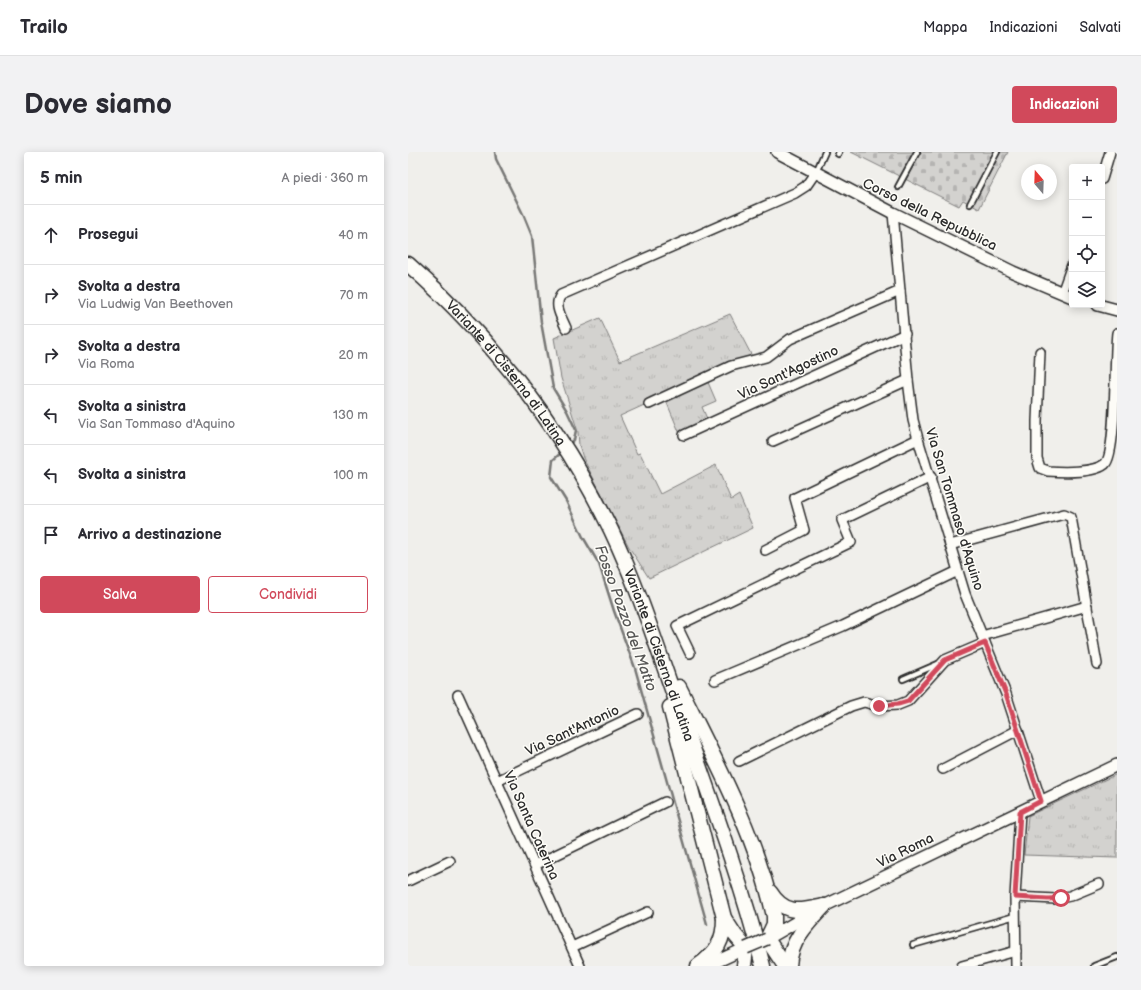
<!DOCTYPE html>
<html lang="it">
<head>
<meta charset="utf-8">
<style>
	:root { --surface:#fff; --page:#f2f2f3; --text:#2b2b33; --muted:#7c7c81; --line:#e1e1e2; --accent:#d1495b }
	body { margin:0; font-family:"Balsamiq Sans",sans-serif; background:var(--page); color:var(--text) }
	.controls { position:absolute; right:12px; top:12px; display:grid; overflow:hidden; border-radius:4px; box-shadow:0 2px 10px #0003 }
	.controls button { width:36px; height:36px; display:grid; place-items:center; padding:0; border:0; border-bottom:1px solid var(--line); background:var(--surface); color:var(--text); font:20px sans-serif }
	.compass { position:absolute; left:613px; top:12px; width:36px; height:36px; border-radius:50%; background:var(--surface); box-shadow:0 2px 10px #0003; rotate:341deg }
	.stop { position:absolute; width:12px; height:12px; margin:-9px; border:3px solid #d1495b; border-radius:50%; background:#fff }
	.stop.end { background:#d1495b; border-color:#fff; box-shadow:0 1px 4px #0008 }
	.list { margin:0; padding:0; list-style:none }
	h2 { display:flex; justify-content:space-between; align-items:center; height:52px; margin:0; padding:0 16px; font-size:17px }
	h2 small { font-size:13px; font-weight:400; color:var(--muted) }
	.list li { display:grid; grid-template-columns:26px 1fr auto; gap:12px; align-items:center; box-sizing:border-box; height:60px; padding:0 16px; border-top:1px solid var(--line) }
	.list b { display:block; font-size:15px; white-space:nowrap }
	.list p { margin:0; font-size:13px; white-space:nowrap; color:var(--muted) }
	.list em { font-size:13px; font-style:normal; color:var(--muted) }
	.actions { display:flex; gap:8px; padding:12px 16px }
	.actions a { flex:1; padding:9px 0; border:1px solid var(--accent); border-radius:4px; text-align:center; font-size:14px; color:var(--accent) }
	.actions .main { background:var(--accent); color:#fff }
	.icon { flex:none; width:22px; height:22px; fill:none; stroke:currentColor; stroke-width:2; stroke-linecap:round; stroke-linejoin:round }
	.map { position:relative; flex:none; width:709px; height:814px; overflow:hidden; border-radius:4px }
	header { display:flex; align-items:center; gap:24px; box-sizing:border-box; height:56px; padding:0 20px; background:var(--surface); border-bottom:1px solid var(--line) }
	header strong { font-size:19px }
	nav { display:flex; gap:22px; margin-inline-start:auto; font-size:14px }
	.intro { display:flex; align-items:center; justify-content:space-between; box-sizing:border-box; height:96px; padding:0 24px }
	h1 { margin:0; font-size:28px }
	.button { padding:10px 18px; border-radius:4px; background:var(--accent); color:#fff; font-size:14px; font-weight:700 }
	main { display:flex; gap:24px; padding:0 24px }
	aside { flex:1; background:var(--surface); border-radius:4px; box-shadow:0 2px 10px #0003 }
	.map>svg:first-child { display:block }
</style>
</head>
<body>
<header>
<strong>Trailo</strong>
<nav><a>Mappa</a><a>Indicazioni</a><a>Salvati</a></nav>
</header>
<div class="intro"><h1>Dove siamo</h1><a class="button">Indicazioni</a></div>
<main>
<aside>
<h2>5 min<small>A piedi · 360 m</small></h2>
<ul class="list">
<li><svg class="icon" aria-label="ahead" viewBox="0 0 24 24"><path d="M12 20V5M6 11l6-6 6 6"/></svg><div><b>Prosegui</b></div><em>40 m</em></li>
<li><svg class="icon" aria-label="right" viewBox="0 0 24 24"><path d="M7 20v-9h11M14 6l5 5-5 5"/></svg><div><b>Svolta a destra</b><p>Via Ludwig Van Beethoven</p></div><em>70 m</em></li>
<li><svg class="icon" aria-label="right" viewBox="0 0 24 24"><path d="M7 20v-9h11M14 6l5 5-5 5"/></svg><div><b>Svolta a destra</b><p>Via Roma</p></div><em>20 m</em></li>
<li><svg class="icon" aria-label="left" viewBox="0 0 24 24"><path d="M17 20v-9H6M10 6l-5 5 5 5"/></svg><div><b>Svolta a sinistra</b><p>Via San Tommaso d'Aquino</p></div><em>130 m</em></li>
<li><svg class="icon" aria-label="left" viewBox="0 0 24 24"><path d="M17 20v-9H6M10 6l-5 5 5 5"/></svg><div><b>Svolta a sinistra</b></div><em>100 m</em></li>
<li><svg class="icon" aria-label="arrive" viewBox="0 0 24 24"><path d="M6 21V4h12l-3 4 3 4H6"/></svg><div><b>Arrivo a destinazione</b></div></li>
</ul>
<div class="actions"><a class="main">Salva</a><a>Condividi</a></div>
</aside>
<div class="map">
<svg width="709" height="814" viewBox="0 0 709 814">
	<defs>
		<pattern id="grass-tufts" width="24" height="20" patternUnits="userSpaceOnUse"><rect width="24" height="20" fill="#d3d2cf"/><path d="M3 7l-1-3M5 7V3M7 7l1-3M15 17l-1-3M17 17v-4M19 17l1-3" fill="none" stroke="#b5b4b2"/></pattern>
		<pattern id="cemetery-stones" width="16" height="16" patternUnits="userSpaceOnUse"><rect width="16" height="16" fill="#d3d2cf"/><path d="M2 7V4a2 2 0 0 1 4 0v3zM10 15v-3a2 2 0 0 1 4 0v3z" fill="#b5b4b2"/></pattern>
	</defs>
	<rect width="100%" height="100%" fill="#f0efeb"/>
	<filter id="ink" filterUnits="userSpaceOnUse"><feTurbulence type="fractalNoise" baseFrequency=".025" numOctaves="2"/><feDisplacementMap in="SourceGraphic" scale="8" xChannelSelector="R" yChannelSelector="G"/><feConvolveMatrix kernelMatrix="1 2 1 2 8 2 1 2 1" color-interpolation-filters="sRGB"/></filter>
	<g filter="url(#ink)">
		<g fill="url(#grass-tufts)" stroke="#7f7e7d">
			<path d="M 322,162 L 347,210 L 333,212 L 299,228 L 308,249 L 294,255 L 300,269 L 272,282 L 256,244 L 212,264 L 229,302 L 232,301 L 252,342 L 308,313 L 323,348 L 331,343 L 345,376 L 241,426 L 221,395 L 175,306 L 171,293 L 170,280 L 153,226 L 146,186 L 192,166 L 212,209 Z"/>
			<path d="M 709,622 L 709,706 L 616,703 L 620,664 Z"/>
		</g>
		<path fill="url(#cemetery-stones)" stroke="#7f7e7d" d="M 443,0 L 600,0 L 571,57 L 555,48 L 551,54 Z"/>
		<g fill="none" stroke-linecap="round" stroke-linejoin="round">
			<g stroke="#777775" stroke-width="2.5">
				<path d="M 87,0 L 88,7 L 115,62 L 124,84 L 133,170 L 145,236 L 159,259 L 168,278 L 166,288 L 160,293"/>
				<path d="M 154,300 L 145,308 L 143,325 L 158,349 L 175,385 L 191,412 L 206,459 L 227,516 L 299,772"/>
			</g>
			<defs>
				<g id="service">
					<path d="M 430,2 L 431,0"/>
					<path d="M 408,20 L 417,0"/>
					<path d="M 490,35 L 509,0"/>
					<path d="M 562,52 L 589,0"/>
					<path d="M 495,527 L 530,512"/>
					<path d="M 505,793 L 607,764"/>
					<path d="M 686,814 L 709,805"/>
				</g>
				<g id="minor">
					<path d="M 694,27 L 702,0"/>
					<path d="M 485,61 L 500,228 L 505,268 L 510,287 L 557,442 L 598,542 L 633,649"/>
					<path d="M 654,141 L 664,113"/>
					<path d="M 158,176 C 154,166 145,153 153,143 L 387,41 L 398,34 L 407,21"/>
					<path d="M 632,200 L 629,269 L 629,306 L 632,316 L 640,319 C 654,320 686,321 697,312 C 709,301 706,203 709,181"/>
					<path d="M 241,252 L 323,214 L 358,205 L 382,187 L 492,139"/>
					<path d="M 276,283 L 497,182"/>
					<path d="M 365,289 L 500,228"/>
					<path d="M 542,393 L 656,362 L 663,365 L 689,512"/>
					<path d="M 357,398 L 396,378 L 387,346 L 510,287"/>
					<path d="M 574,484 L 679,454"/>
					<path d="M 282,501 L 269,474 L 443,390 L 434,368 L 523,325"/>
					<path d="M 307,528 L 435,474 L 550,419"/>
					<path d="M 50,543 L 172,814"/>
					<path d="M 331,609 L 443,554 L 456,550 L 471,554 L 490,553 L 500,549 L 537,508 L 577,491"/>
					<path d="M 535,617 L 610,578"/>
					<path d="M 89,629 L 230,562"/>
					<path d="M 127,713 L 257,650"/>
					<path d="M 0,729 L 42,709"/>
					<path d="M 607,745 L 648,747 L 662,744 L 691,732"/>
					<path d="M 164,795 L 240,760"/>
					<path d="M 554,814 L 608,799"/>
					<path d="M 608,814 L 607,745 L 612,660"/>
				</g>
				<g id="tertiary">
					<path d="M 369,0 L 485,61 L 605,120 L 664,145"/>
					<path d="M 690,153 L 709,158"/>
					<path d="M 359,787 L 416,754 L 709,613"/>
					<path d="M 299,814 L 338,796"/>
				</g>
				<g id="primary">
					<path id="s1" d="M 0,112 C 84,186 154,277 203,378 C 233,441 253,508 277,574 C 305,653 334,732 355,814"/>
					<path d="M 271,535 C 308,609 348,683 366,764 L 366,772 L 359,787 L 377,814"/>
					<path d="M 262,555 L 316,766 L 327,783 L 338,796 L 336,814"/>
					<path d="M 362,740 C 377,764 393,759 416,754"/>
					<path d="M 290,814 C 309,800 316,789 316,766"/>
					<path d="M 381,814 C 382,789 400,771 416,754"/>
				</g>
			</defs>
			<use href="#service" stroke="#2b2b2b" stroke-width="8"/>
			<use href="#minor" stroke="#2b2b2b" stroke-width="12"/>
			<use href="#tertiary" stroke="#2b2b2b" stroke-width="14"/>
			<use href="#primary" stroke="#2b2b2b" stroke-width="17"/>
			<use href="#service" stroke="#fdfcf7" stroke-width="4.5"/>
			<use href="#minor" stroke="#fdfcf7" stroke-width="9"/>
			<use href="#tertiary" stroke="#fdfcf7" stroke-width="11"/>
			<use href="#primary" stroke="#fdfcf7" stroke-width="14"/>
			<defs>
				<path id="tertiary-bridge" d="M 338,796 L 359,787"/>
			</defs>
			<use href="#tertiary-bridge" stroke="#2b2b2b" stroke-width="14" stroke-linecap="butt"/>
			<use href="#tertiary-bridge" stroke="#fdfcf7" stroke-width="11"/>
		</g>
	</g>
	<g fill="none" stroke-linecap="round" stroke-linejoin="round" filter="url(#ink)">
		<path stroke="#d1495b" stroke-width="5" d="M 471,554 L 490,552 L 500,549 L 537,508 L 577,491 L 598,542 L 633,649 L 612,660 L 607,745 L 640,747 L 653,746"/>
	</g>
	<g text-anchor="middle" stroke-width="3" stroke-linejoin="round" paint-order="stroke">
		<g font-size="14" fill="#2b2b2b" stroke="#fdfcf7">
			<text transform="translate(522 62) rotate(26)" y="5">Corso della Repubblica</text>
			<text transform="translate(380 220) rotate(-25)" y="5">Via Sant'Agostino</text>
			<text dy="5" stroke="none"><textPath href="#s1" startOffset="147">Variante di Cisterna di Latina</textPath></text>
			<text transform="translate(547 357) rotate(73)" y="5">Via San Tommaso d'Aquino</text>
			<text dy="5" stroke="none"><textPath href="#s1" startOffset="471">Variante di Cisterna di Latina</textPath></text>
			<text transform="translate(164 578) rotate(-25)" y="5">Via Sant'Antonio</text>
			<text transform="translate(124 673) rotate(66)" y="5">Via Santa Caterina</text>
			<text transform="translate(497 698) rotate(-26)" y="5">Via Roma</text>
		</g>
		<g font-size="15" font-style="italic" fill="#575756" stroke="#fdfcf7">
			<text transform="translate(218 466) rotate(70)" y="5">Fosso Pozzo del Matto</text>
		</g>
	</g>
</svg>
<div class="controls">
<button>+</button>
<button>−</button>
<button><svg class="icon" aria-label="locate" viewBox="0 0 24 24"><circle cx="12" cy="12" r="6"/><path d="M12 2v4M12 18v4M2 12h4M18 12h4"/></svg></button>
<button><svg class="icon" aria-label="layers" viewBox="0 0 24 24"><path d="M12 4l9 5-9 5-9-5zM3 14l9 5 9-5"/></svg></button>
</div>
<svg class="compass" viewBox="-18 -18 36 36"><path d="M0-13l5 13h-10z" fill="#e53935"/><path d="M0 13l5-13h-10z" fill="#7c7c81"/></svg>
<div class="stop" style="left:653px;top:746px"></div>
<div class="stop end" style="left:471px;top:554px"></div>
</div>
</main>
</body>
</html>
